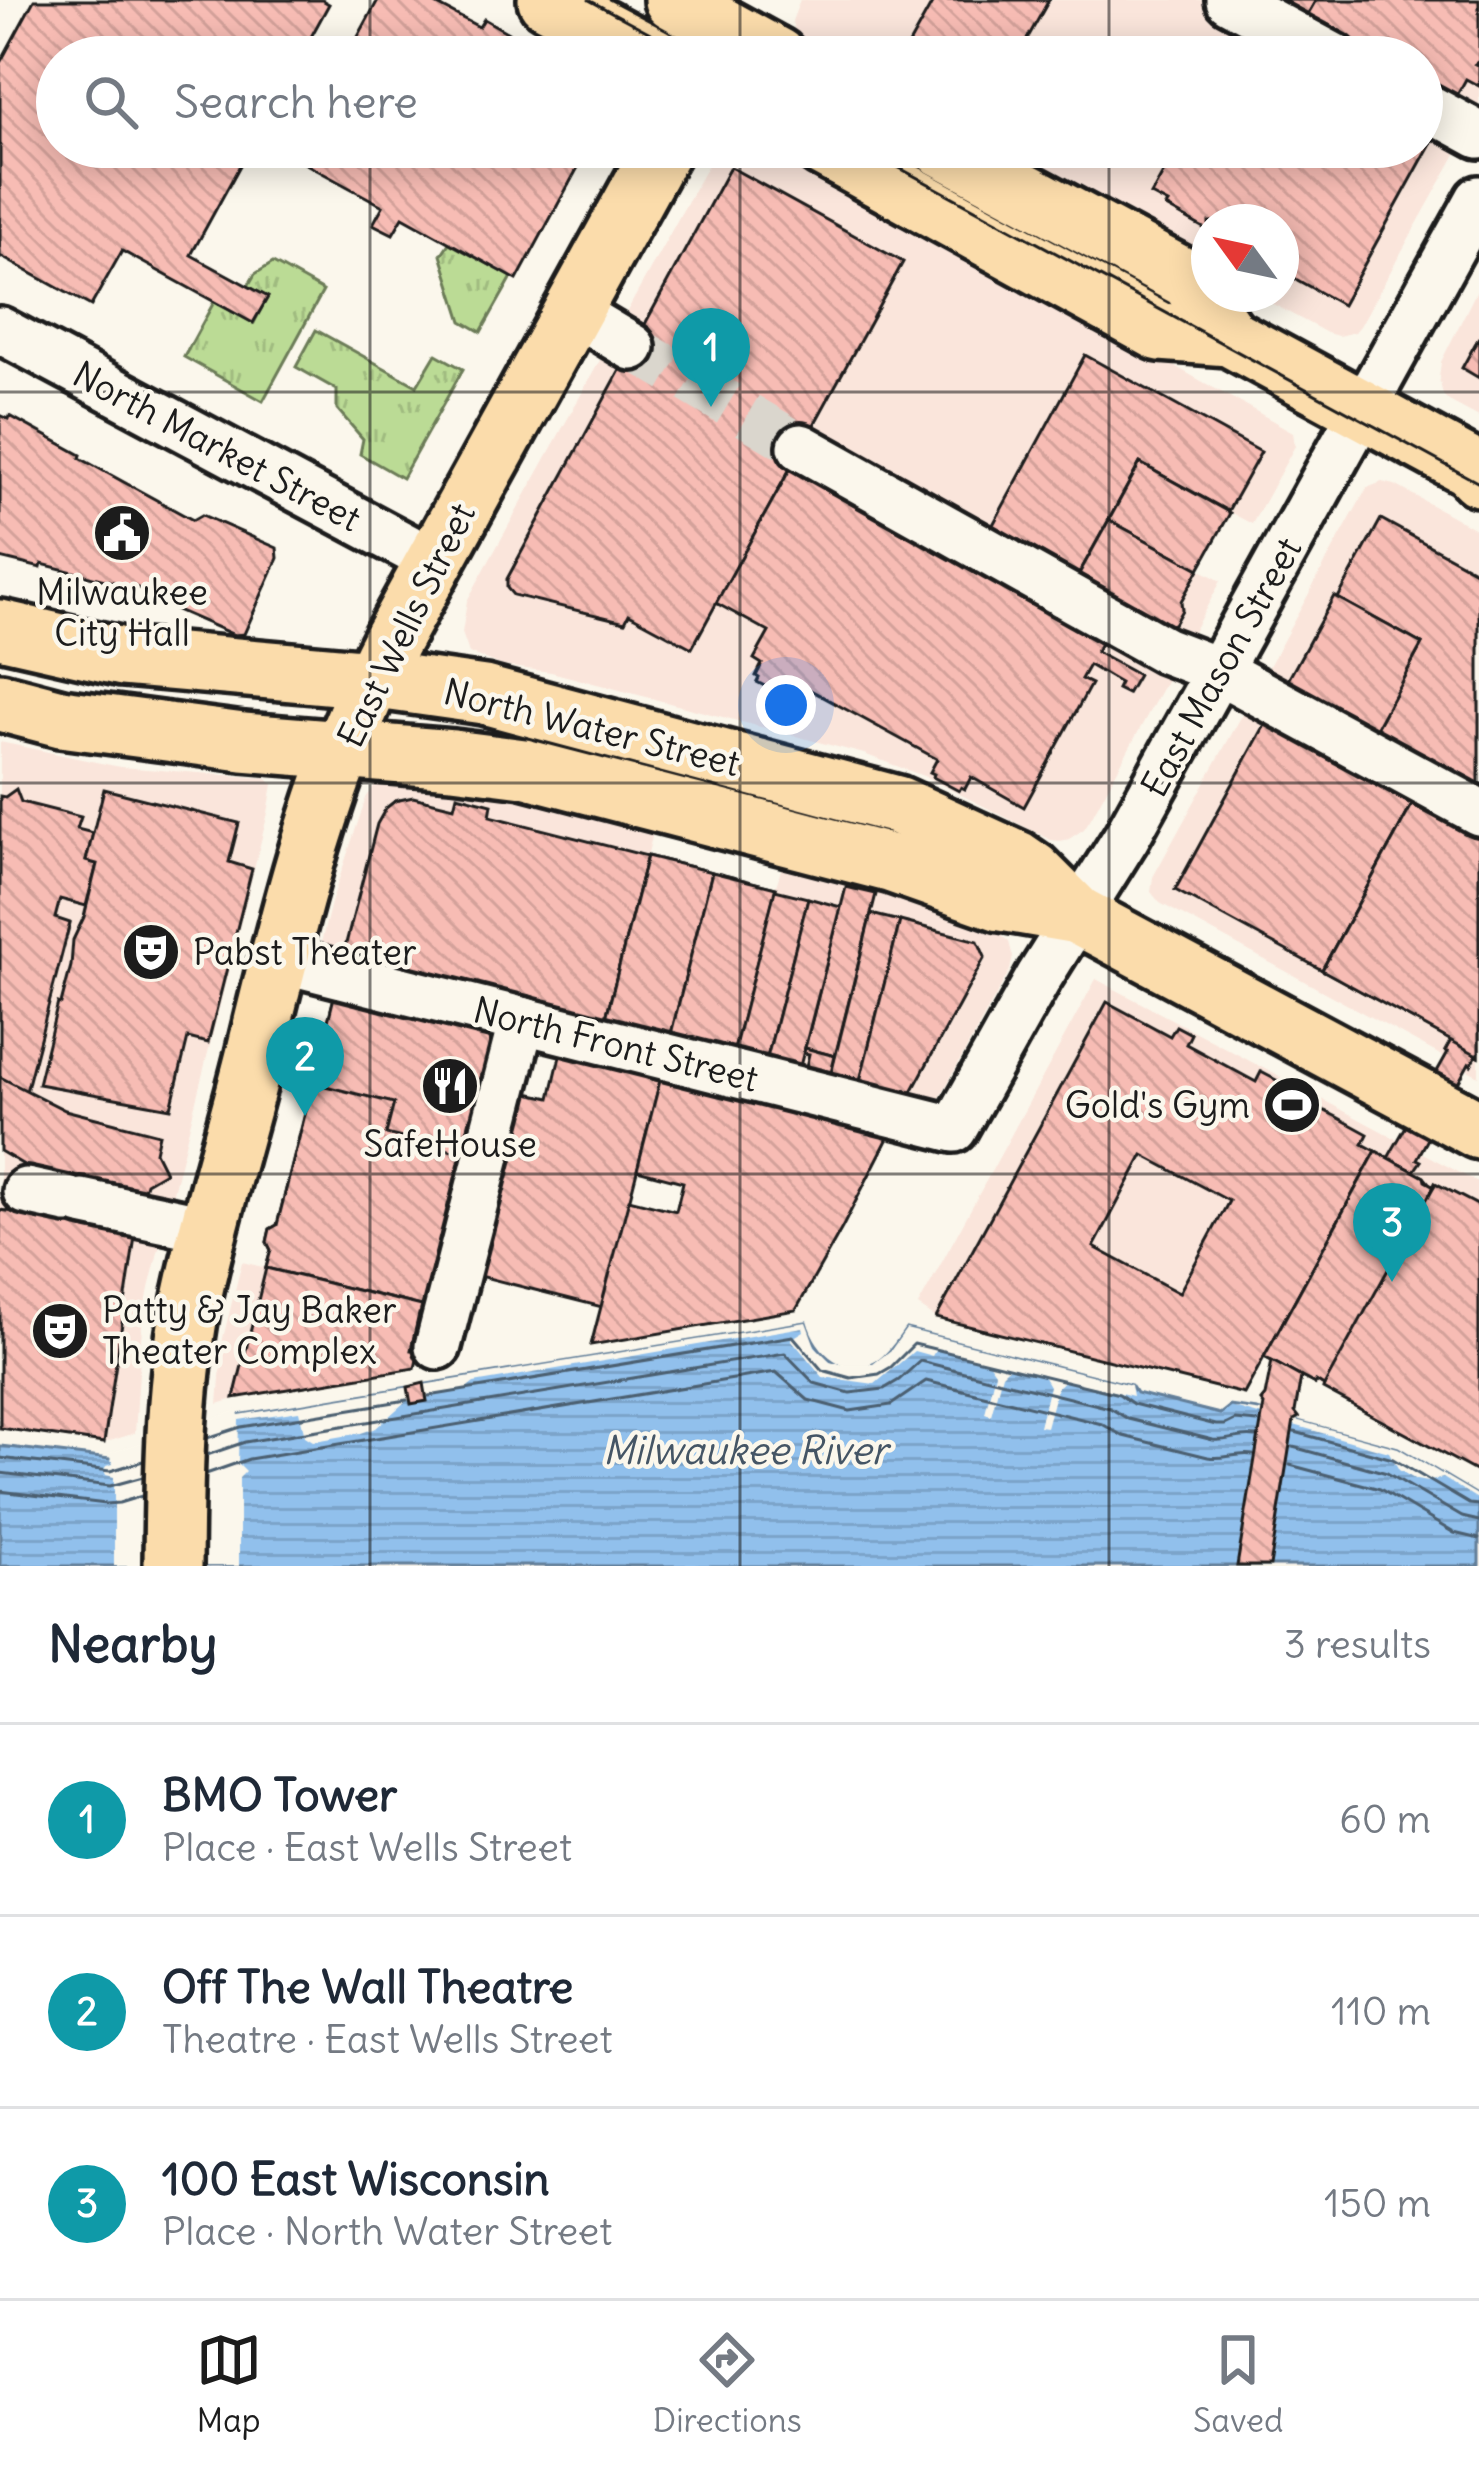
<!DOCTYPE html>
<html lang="en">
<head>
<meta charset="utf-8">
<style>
	:root { --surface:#fff; --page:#f2f2f3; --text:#1f2937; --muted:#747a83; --line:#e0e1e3; --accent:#1c1c1c }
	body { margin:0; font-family:Delius,sans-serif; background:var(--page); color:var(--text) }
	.compass { position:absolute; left:1191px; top:204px; width:108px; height:108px; border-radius:50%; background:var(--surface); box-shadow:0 6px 30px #0003; rotate:303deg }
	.you { position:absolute; left:786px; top:705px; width:42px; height:42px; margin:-30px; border:9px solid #fff; border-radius:50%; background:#1a73e8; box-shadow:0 0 0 18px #1a73e833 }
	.badge { display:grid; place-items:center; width:78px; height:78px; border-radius:50%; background:var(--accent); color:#fff; font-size:39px; font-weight:700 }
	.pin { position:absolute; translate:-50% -99px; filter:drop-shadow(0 3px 6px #0008) }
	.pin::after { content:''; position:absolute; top:63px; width:42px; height:36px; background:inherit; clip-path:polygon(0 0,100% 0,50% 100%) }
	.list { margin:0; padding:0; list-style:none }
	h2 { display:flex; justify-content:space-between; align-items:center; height:156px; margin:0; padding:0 48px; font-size:51px }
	h2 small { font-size:39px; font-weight:400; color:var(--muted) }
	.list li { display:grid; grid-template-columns:78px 1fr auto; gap:36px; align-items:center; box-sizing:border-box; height:192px; padding:0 48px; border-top:3px solid var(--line) }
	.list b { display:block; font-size:45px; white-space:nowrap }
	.list p { margin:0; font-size:39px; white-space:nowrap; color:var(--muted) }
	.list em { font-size:39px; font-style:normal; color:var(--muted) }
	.icon { flex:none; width:66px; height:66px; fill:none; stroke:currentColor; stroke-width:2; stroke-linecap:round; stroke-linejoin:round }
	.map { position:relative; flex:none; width:1479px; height:1566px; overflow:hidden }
	.search { position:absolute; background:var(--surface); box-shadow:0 6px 30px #0003; left:36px; right:36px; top:36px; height:132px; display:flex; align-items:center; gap:30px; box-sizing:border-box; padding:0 42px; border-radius:66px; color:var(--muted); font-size:45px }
	.sheet { height:732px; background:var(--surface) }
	nav { display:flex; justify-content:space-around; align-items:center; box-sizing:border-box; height:168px; border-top:3px solid var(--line); background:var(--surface); font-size:33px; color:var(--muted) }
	nav a { display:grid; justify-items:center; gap:6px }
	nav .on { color:var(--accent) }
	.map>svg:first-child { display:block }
</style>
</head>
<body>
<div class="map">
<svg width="1479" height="1566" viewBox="0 0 1479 1566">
	<defs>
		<pattern id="grass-tufts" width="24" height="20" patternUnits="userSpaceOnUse" patternTransform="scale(3)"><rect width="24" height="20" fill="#bbdb95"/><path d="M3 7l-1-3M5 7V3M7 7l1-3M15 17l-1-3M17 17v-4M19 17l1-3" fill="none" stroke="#a0bb80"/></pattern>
		<pattern id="water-rules" width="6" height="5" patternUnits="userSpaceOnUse" patternTransform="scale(3)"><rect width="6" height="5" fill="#91c0ec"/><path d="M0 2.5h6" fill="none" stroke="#7ca4ca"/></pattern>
		<pattern id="building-back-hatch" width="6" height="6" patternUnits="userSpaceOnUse" patternTransform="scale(3)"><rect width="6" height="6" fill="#f7bcb4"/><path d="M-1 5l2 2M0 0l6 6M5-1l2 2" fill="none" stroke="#d3a19a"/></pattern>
	</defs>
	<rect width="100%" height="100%" fill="#fbf7ec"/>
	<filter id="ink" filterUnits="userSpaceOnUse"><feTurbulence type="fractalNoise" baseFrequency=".00833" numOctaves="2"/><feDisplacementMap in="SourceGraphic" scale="24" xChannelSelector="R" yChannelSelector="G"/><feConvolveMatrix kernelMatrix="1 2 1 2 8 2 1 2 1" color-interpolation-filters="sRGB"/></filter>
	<g filter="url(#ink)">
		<g fill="#fae5db">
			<path d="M 800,0 L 1479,0 L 1479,113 L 1360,326 L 1355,332 L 1338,336 L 1327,333 L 1254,294 L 1281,294 L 1281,222 L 1209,222 L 1209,270 L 982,147 L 1422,147 L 1422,57 L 816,57 L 797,41 L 792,21 Z"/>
			<path d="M 721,147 L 751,147 L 840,180 L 1293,432 L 1295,446 L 1252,524 L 1139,464 L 1109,520 L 1221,581 L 1091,818 L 1084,829 L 1069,839 L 1060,841 L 1051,840 L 926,777 L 864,754 L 551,672 L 503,666 L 469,653 L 462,633 L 467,601 L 715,152 Z"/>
			<path d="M 1479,286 L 1479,417 L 1449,401 L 1443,395 L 1439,378 L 1441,362 Z"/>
			<path d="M 1382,482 L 1395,485 L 1479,531 L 1479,1076 L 1160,903 L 1151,892 L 1153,877 L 1367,488 Z"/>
			<path d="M 0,742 L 120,767 L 265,778 L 273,784 L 268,813 L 149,1288 L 142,1325 L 135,1433 L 104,1443 L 0,1428 Z"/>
			<path d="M 380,778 L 490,791 L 653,833 L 605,1022 L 326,951 L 321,943 L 331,903 L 366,798 Z"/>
			<path d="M 782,866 L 935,906 L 974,920 L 995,930 L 1009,942 L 1013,957 L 1010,970 L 934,1108 L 799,1074 L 775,890 Z"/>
			<path d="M 1096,979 L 1479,1183 L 1479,1473 L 1265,1357 L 1244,1394 L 936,1318 L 918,1306 Z"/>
			<path d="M 242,1262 L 430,1308 L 415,1368 L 238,1398 L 218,1404 L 223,1338 Z"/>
		</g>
		<g fill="url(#grass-tufts)" stroke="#6c7c58" stroke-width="3">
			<path d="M 449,243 L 512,277 L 481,332 L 462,321 L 441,255 Z"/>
			<path d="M 273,263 L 323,291 L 263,401 L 184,357 L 214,302 L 254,323 L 267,297 L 248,286 L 255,274 Z"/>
			<path d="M 316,330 L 417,386 L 436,354 L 463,369 L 402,478 L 360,454 L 363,439 L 337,409 L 337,390 L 296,367 Z"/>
		</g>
		<path fill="url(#water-rules)" stroke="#627e99" stroke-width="3" d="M 806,1322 C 815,1354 846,1383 880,1360 C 891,1352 898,1340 906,1329 L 1131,1385 L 1136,1393 L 1220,1414 L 1230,1406 L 1257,1410 L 1398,1448 L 1479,1496 L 1479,1566 L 0,1566 L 0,1446 L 110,1459 L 238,1415 Z"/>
		<g fill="#fbf7ec">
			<path d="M 806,1322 L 815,1346 L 830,1361 L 841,1364 L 873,1364 L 891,1350 L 906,1329 L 1131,1385 L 1133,1396 L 1065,1380 L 1057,1387 L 1046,1427 L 1039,1426 L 1049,1386 L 1042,1374 L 1009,1367 L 1002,1374 L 991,1415 L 985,1413 L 995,1372 L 988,1362 L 936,1349 L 932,1356 L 914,1351 L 875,1384 L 823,1377 L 791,1339 L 804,1331 L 803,1327 L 474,1383 L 464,1391 L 406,1401 L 376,1428 L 361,1433 L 321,1440 L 313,1441 L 305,1436 L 299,1411 L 239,1420 L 238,1463 L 246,1471 L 239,1478 L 239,1566 L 114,1566 L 114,1477 L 106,1475 L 104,1470 L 106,1466 L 113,1464 L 108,1453 L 237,1410 L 239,1415 Z"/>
			<path d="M 1234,1408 L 1270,1413 L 1398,1448 L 1479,1496 L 1479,1500 L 1443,1478 L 1427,1482 L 1416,1480 L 1399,1470 L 1389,1452 Z"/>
		</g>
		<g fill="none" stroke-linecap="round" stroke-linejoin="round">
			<g stroke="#4b5e6f" stroke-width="3">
				<path d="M 429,1396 L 793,1336 L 822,1370 L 851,1378 L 879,1374 L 891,1367 L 914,1344 L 1119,1394 L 1133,1404 L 1216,1425 L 1225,1425 L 1235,1420 L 1258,1422"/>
				<path d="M 1295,1432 L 1393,1459 L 1469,1504 L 1479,1505"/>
				<path d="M 207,1438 L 241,1427 L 407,1400"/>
				<path d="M 1293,1447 L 1387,1473 L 1462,1517 L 1479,1521"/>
				<path d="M 207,1455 L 245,1442 L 785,1353 L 814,1383 L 850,1393 L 884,1389 L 899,1380 L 920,1361 L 1110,1408 L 1128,1419 L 1213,1440 C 1228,1442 1240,1434 1256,1437"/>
				<path d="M 0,1458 L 110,1471 L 143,1461"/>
				<path d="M 1290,1465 L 1380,1489 L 1454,1533 L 1479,1539"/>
				<path d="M 0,1473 L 110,1486 L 143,1477"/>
				<path d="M 206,1474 L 249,1459 L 776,1372 L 808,1400 L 850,1411 L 891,1405 L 926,1381 L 1102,1424 L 1123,1436 L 1208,1457 C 1224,1460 1238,1452 1253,1455"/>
				<path d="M 0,1491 L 106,1504 L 119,1503 L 142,1496"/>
			</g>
		</g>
		<g fill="url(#building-back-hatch)" stroke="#1c1c1c" stroke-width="3" fill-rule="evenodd">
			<path d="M 34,0 L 322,0 L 329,4 L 300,57 L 57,57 L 57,147 L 250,147 L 191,255 L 268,297 L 253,323 L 122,251 L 91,306 L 0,256 L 0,63 Z"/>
			<path d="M 378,0 L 428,0 L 479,27 L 484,19 L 510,34 L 506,42 L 533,57 L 347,57 Z"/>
			<path d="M 934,0 L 1049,0 L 1017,57 L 902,57 Z"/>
			<path d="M 1280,0 L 1316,0 L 1301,26 L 1274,11 Z"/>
			<path d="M 1316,0 L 1479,0 L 1479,61 L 1475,64 L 1479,66 L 1479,86 L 1466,79 L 1450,108 L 1422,93 L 1422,57 L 1357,57 L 1301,26 Z"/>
			<path d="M 1263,32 L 1308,57 L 1249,57 Z"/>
			<path d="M 1422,115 L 1441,125 L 1342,305 L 1283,272 L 1281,275 L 1281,222 L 1209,222 L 1209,231 L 1166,207 L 1168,204 L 1151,195 L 1178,147 L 1422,147 Z"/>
			<path d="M 298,147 L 589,147 L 517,280 L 403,217 L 393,234 L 373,224 L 383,206 L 293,157 Z"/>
			<path d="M 730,167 L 903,262 L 692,648 L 629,614 L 625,622 L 513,595 L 507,588 L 507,579 Z"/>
			<path d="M 1479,337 L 1479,378 L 1462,368 Z"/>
			<path d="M 1085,355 L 1261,452 L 1228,511 L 1140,463 L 1075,581 L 988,534 Z"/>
			<path d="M 0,415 L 9,419 L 10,416 L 81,455 L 80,458 L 193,520 L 202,515 L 277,548 L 278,558 L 244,634 L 234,635 L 165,605 L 160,601 L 161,594 L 42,564 L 41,568 L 0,558 Z"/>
			<path d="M 1140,463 L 1230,513 L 1199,569 L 1109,520 Z"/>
			<path d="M 790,469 L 1103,640 L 1096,652 L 1138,675 L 1127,694 L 1117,689 L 1120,683 L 1089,665 L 1081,679 L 1091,684 L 1024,807 L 971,777 L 965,789 L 961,787 L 959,791 L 933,777 L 934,774 L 930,772 L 937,759 L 794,681 L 788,692 L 784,691 L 782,695 L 757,682 L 759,678 L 756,676 L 762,664 L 754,659 L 769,632 L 716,603 Z"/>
			<path d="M 1381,519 L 1479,573 L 1479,798 L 1370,739 L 1422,644 L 1338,598 Z"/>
			<path d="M 1109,520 L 1199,569 L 1181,601 L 1182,610 L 1174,624 L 1169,625 L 1165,631 L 1075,581 Z"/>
			<path d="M 1334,596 L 1422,644 L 1370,739 L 1282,691 Z"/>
			<path d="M 1272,712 L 1419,792 L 1322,970 L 1175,890 Z"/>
			<path d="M 16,789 L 21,802 L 81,817 L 77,829 L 93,833 L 86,861 L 97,864 L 86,906 L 60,899 L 55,918 L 70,923 L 26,1092 L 0,1077 L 0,796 L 5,797 Z"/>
			<path d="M 104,789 L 239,823 L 229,862 L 252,869 L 208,1043 L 188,1038 L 171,1108 L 38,1084 L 58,1003 L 61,1004 L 71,966 L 73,940 L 84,917 L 97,864 L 86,861 Z"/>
			<path d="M 1419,792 L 1479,825 L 1479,1056 L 1477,1055 L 1471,1065 L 1469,1063 L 1417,1159 L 1421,1161 L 1414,1171 L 1388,1158 L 1448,1052 L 1445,1051 L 1451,1040 L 1322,970 Z"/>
			<path d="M 1419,792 L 1479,825 L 1479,1056 L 1322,970 Z"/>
			<path d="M 457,795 L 492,804 L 490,816 L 647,856 L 605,1022 L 343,955 L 377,824 L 386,808 L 395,801 L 413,797 L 454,807 Z"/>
			<path d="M 647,856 L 776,888 L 733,1054 L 605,1022 Z"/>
			<path d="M 647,856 L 712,872 L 670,1038 L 605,1022 Z"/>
			<path d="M 712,872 L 776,888 L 733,1054 L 670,1038 Z"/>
			<path d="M 846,887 L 876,894 L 835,1056 L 805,1048 Z"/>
			<path d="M 775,890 L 808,898 L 766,1062 L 733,1054 Z"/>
			<path d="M 808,898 L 841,907 L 799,1070 L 766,1062 Z"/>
			<path d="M 871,914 L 900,921 L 860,1081 L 831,1074 Z"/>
			<path d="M 900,921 L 978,941 L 985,957 L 909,1097 L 859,1085 Z"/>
			<path d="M 335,993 L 416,1013 L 394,1103 L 313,1083 Z"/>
			<path d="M 335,993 L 496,1033 L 430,1308 L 266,1268 L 271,1250 L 267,1242 L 270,1229 L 277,1225 Z"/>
			<path d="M 1107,1002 L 1170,1036 L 1176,1026 L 1191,1034 L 1186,1044 L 1256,1082 L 1261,1072 L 1280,1082 L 1274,1092 L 1284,1098 L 1283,1101 L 1300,1110 L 1305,1101 L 1337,1117 L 1368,1134 L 1363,1144 L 1376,1151 L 1244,1394 L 936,1318 ZM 1143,1155 L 1229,1201 L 1179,1293 L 1094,1247 Z"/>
			<path d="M 805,1048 L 835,1056 L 829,1081 L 804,1075 L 809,1054 L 804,1053 Z"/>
			<path d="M 561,1052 L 661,1077 L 602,1307 L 472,1274 L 519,1091 L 550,1098 Z"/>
			<path d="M 0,1077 L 65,1110 L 159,1134 L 155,1152 L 165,1172 L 146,1183 L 141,1200 L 29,1168 L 0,1151 Z"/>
			<path d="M 661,1077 L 883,1130 L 888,1138 L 842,1228 L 796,1310 L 591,1345 L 629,1199 L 676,1211 L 683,1182 L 637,1170 Z"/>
			<path d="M 313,1083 L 394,1103 L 386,1134 L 469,1155 L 430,1308 L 266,1268 L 271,1250 L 267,1242 L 270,1229 L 277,1225 Z"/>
			<path d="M 1376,1151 L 1424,1177 L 1429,1183 L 1434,1186 L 1435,1183 L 1479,1206 L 1479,1473 L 1323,1389 L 1324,1386 L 1316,1381 L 1315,1384 L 1264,1357 Z"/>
			<path d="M 1376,1151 L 1424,1177 L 1425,1181 L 1434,1186 L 1324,1386 L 1316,1381 L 1315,1384 L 1264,1357 Z"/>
			<path d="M 0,1210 L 136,1230 L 104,1443 L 0,1428 Z"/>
			<path d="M 266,1268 L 430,1308 L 428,1316 L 419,1314 L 411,1350 L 419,1351 L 415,1368 L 234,1398 Z"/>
			<path d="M 1272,1361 L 1301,1377 L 1295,1412 L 1299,1417 L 1294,1420 L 1270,1566 L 1237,1566 L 1264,1405 L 1261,1401 L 1265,1396 Z"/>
			<path d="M 424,1383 L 427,1401 L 411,1404 L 408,1387 Z"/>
		</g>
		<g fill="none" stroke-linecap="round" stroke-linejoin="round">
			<path stroke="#dad6cd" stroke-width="45" stroke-dasharray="45 22" stroke-linecap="butt" d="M 632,347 L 801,447"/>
			<defs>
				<g id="minor">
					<path d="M 1229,0 L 1335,57"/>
					<path d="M 1422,104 L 1479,135"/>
					<path d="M 572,311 L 632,347"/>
					<path d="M 0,330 L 433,561"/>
					<path d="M 801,447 L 1164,650 L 1219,671 L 1479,812"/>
					<path d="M 278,959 L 954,1129 L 1039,977 L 1126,838 L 1479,199"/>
					<path d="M 26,1191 L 67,1200"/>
					<path d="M 81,1202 L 210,1229"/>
					<path d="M 438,1346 L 522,1020"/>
				</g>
				<g id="major">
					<path d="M 547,0 L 654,57"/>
					<path d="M 673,0 L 777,57"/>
					<path d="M 822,147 L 1160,332 L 1229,337 L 1469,467 L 1479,477"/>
					<path d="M 941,147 L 1189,280 L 1229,337"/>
					<path d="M 0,629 L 123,657 L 371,679 L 484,695 L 897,805 L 1017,860 L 1033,871 L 1077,915 L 1479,1130"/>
					<path d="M 0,702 L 61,718 L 243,742 L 453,759 L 524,768 L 893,864 L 1001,902 L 1077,915"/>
					<path d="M 173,1566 C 174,1475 174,1383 193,1294 C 210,1214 235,1135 255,1055 C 289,914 324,770 391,641 L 663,147"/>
				</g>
			</defs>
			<use href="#minor" stroke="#1c1c1c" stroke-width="54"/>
			<use href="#major" stroke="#1c1c1c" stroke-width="66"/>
			<use href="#minor" stroke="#fbf7ec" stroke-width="45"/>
			<use href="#major" stroke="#fbdcab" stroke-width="57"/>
			<g stroke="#1c1c1c" stroke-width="3">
				<path d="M 589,0 L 695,57"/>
				<path d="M 861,147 L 1479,483"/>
			</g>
		</g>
	</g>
	<path fill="none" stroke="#1c1c1c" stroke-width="3" stroke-opacity="0.55" d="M 370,0 L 370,57M 740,0 L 740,57M 1109,0 L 1109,57M 370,147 L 370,1566M 740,147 L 740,1566M 1109,147 L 1109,1566M 0,392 L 1479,392M 0,783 L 1479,783M 0,1174 L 1479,1174"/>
	<defs>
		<symbol id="civic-disc" viewBox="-11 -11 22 22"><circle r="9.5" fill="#1c1c1c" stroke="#fbf7ec"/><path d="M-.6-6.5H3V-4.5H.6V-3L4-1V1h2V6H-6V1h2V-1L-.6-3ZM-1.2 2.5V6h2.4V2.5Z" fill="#fff"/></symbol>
		<symbol id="theatre-disc" viewBox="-11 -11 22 22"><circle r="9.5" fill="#1c1c1c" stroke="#fbf7ec"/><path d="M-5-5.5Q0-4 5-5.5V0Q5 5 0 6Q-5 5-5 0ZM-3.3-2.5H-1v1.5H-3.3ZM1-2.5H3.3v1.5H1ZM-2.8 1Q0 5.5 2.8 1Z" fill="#fff"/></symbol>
		<symbol id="restaurant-disc" viewBox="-11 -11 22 22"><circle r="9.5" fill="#1c1c1c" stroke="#fbf7ec"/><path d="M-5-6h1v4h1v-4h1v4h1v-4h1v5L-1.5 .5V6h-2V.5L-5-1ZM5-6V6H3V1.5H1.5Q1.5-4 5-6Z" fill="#fff"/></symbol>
		<symbol id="stadium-disc" viewBox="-11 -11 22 22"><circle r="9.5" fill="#1c1c1c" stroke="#fbf7ec"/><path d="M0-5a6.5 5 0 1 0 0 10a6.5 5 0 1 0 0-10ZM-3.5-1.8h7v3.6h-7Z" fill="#fff"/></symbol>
	</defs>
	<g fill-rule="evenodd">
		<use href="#civic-disc" x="89" y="500" width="66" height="66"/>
		<use href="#theatre-disc" x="118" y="919" width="66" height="66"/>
		<use href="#restaurant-disc" x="417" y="1053" width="66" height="66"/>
		<use href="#stadium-disc" x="1259" y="1072" width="66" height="66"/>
		<use href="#theatre-disc" x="27" y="1298" width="66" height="66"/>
	</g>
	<g text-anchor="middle" stroke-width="9" stroke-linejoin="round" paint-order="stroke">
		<g font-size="36" fill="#1c1c1c" stroke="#fbf7ec">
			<text transform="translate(217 446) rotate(28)" y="13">North Market Street</text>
			<text transform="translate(406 625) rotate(-64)" y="13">East Wells Street</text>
			<text transform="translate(1221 667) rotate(-61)" y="13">East Mason Street</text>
			<text transform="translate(592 727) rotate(14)" y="13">North Water Street</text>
			<text transform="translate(616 1044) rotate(14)" y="13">North Front Street</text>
		</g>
		<g font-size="36" fill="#1c1c1c" stroke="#fbf7ec">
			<text x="122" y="605">Milwaukee<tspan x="122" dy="41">City Hall</tspan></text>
			<text x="193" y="965" text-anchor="start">Pabst Theater</text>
			<text x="1250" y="1118" text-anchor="end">Gold's Gym</text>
			<text x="450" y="1157">SafeHouse</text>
			<text x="102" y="1323" text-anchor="start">Patty &amp; Jay Baker<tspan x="102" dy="41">Theater Complex</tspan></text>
		</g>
		<g font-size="39" font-style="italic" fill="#455565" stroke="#fbf7ec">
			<text x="745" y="1464">Milwaukee River</text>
		</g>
	</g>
</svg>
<svg class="compass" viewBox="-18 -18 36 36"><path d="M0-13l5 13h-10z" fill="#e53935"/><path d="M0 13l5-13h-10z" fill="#747a83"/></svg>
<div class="you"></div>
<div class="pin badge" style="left:711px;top:407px;background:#0f9aa8">1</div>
<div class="pin badge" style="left:305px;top:1116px;background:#0f9aa8">2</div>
<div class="pin badge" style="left:1392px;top:1282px;background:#0f9aa8">3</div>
<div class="search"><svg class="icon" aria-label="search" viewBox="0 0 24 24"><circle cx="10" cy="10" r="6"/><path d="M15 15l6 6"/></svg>Search here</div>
</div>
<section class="sheet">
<h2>Nearby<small>3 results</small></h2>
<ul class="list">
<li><span class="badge" style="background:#0f9aa8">1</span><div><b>BMO Tower</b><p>Place · East Wells Street</p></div><em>60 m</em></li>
<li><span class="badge" style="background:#0f9aa8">2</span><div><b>Off The Wall Theatre</b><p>Theatre · East Wells Street</p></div><em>110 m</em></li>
<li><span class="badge" style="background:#0f9aa8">3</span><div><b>100 East Wisconsin</b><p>Place · North Water Street</p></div><em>150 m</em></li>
</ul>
</section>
<nav>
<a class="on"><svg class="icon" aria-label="map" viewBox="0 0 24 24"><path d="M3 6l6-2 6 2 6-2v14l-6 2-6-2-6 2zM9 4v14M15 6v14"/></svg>Map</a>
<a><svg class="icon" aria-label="directions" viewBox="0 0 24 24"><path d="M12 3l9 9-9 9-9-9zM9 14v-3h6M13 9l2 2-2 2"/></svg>Directions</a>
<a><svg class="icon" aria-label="saved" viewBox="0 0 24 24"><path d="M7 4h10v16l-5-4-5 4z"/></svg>Saved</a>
</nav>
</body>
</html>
